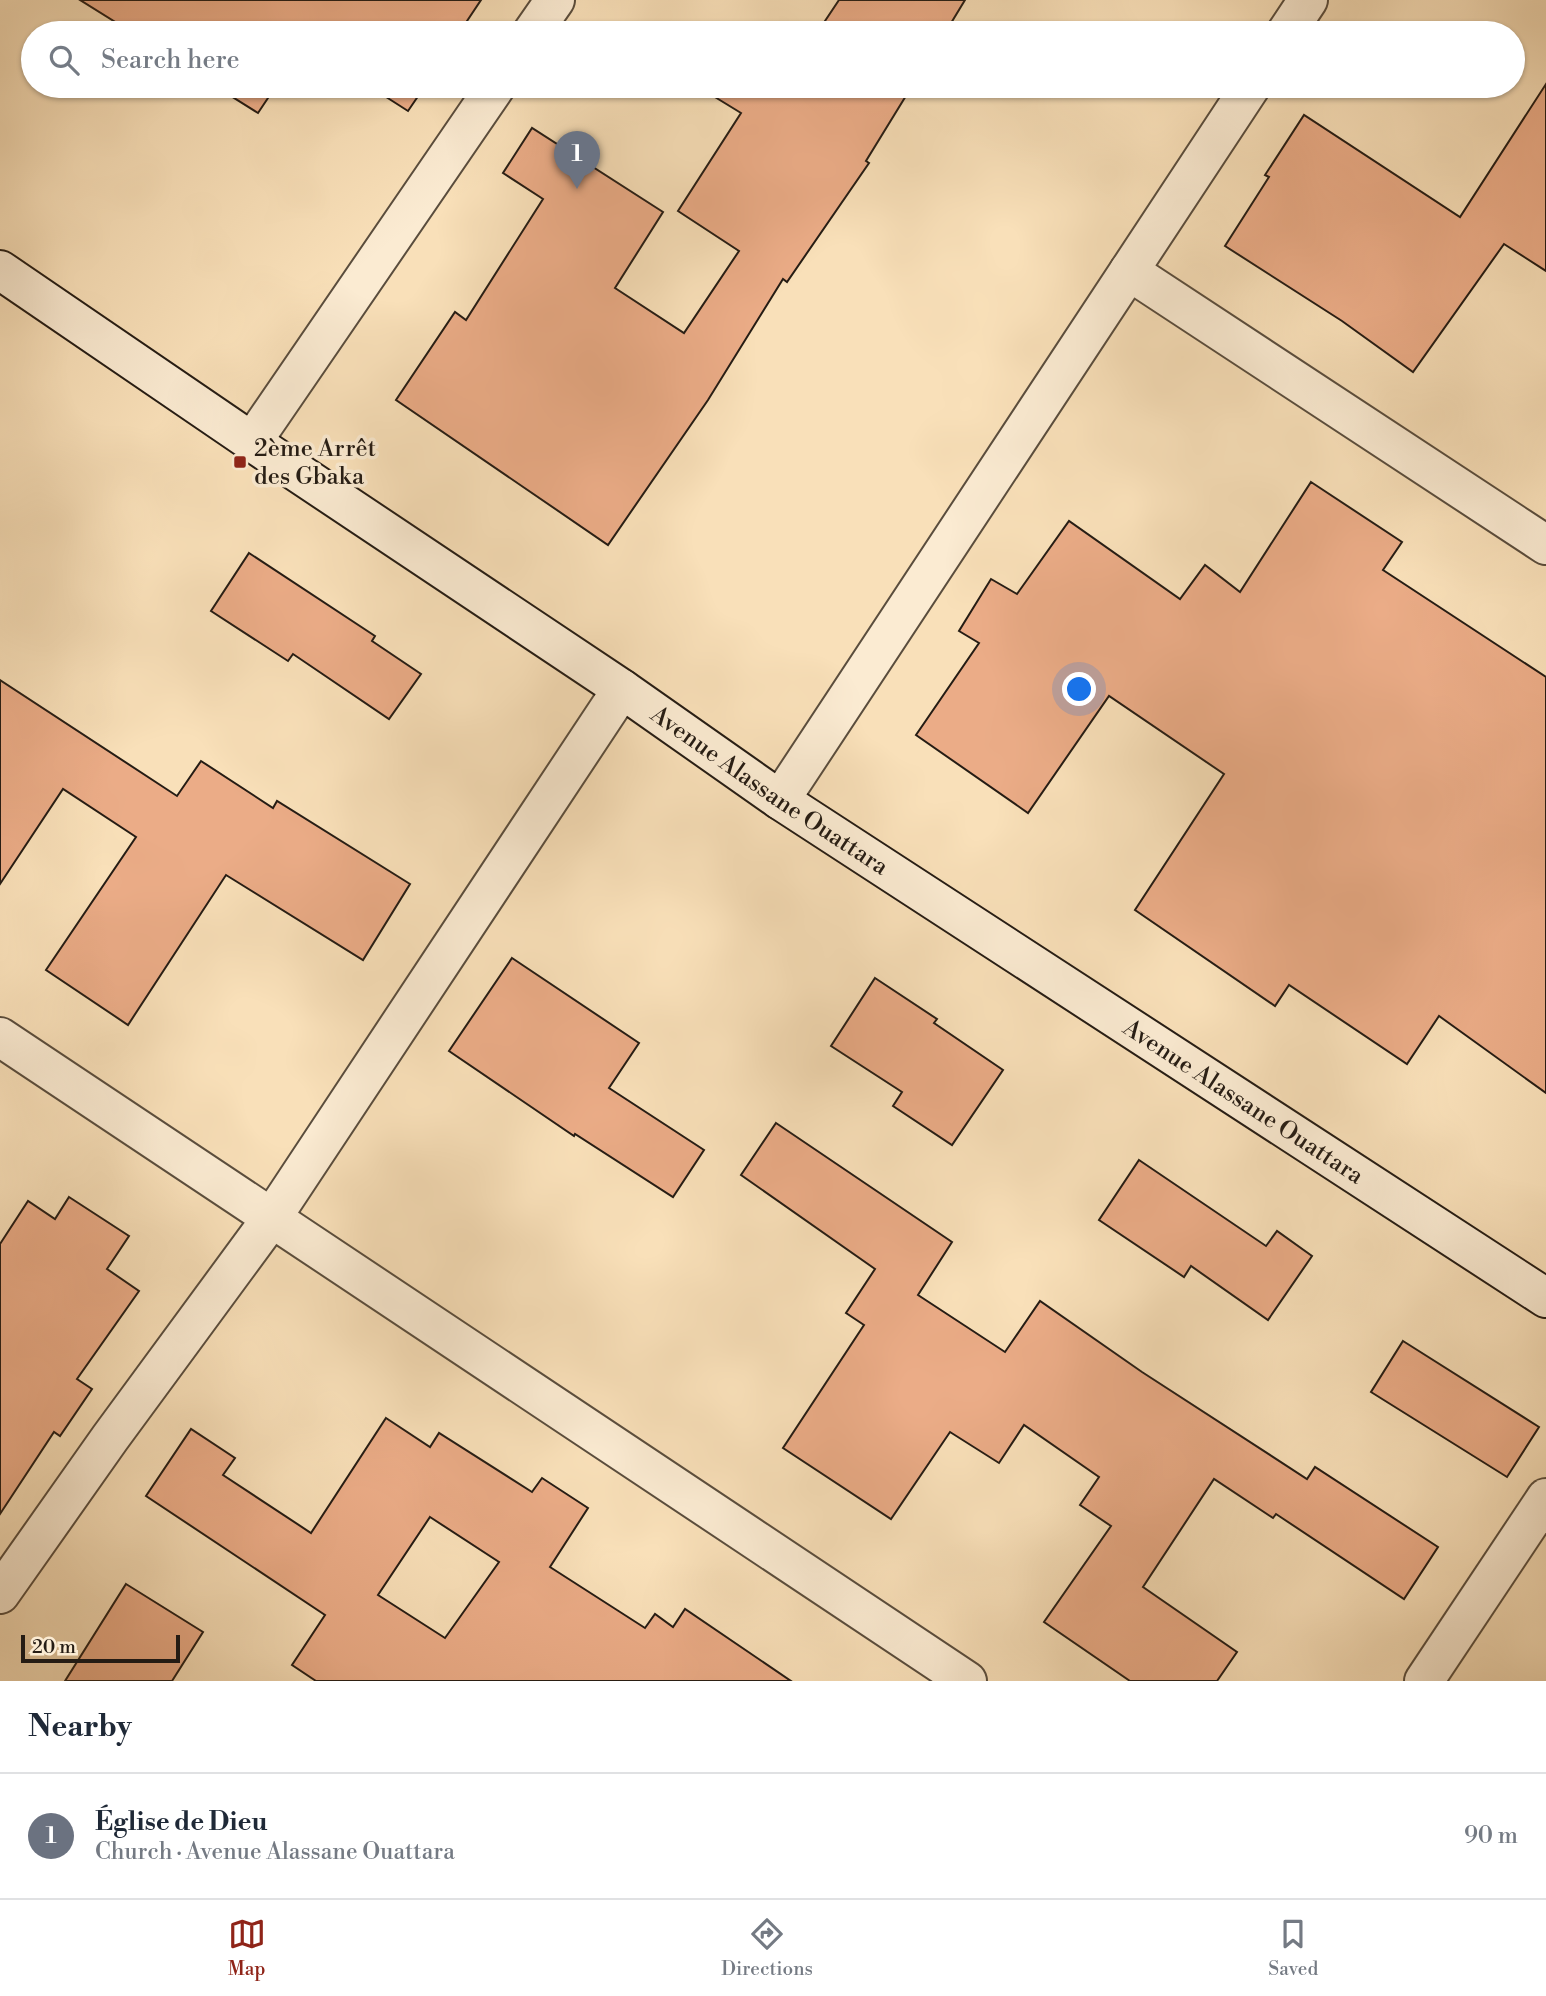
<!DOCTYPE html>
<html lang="en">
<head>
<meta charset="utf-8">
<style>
	:root { --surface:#fff; --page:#f6f6f7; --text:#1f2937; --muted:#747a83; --line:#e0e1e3; --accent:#8f2418 }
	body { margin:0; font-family:"Libre Bodoni",serif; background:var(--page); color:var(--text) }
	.scale { position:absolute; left:21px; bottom:18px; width:159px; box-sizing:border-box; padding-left:7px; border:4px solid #251c14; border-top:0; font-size:19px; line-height:24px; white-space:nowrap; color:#251c14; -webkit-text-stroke:5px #fbebd2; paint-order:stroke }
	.you { position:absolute; left:1080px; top:690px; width:24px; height:24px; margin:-18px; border:5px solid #fff; border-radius:50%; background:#1a73e8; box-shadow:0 0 0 10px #1a73e833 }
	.badge { display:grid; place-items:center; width:46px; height:46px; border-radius:50%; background:var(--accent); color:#fff; font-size:23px; font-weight:700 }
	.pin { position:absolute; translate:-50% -58px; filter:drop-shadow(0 2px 4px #0008) }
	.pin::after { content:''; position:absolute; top:37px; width:24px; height:21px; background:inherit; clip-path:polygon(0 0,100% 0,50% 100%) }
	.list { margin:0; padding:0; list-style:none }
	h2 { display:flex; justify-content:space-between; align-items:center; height:91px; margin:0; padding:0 28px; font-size:30px }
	h2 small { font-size:23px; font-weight:400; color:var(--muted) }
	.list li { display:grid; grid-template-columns:46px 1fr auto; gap:21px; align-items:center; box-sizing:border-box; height:126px; padding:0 28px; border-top:2px solid var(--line) }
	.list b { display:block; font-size:26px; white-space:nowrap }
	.list p { margin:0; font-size:23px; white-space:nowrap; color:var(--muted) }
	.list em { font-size:23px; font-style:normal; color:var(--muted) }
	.icon { flex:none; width:38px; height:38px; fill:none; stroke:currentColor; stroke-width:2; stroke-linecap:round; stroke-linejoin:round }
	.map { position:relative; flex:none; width:1546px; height:1681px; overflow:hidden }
	.search { position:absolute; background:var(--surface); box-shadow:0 2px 5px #0004; left:21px; right:21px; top:21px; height:77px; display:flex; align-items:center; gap:18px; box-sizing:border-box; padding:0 24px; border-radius:38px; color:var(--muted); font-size:26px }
	.sheet { height:217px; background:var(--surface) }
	nav { display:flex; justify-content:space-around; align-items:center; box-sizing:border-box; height:98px; border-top:2px solid var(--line); background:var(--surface); font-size:19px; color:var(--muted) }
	nav a { display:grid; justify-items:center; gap:4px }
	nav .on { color:var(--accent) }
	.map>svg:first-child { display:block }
</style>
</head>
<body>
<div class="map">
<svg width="1546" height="1681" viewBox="0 0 1546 1681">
	<rect width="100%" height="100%" fill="#f9e0b9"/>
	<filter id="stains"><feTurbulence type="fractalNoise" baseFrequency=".00286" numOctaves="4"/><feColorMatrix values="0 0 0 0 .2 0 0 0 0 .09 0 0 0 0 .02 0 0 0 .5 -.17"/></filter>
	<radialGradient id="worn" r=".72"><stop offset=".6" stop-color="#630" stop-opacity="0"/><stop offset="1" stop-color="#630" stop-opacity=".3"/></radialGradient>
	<g fill="#ebac87" stroke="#251c14" stroke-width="2" fill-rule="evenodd">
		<path d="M 80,0 L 481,0 L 459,33 L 133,33 Z"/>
		<path d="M 839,0 L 965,0 L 945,33 L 817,33 Z"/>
		<path d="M 1546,84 L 1546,271 L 1504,244 L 1413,372 L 1342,321 L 1225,246 L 1269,177 L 1265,175 L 1304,115 L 1460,217 Z"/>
		<path d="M 215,86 L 276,86 L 258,113 Z"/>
		<path d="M 369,86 L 425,86 L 408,111 Z"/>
		<path d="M 697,86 L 912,86 L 866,161 L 869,163 L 787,282 L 783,279 L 708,400 L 608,545 L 396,400 L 455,312 L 466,320 L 543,199 L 503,173 L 532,128 L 663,212 L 615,288 L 684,333 L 739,251 L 678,211 L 741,113 Z"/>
		<path d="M 1311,482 L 1402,542 L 1383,570 L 1546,677 L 1546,1093 L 1439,1016 L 1407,1064 L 1289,985 L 1275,1006 L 1135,910 L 1224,774 L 1109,696 L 1028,813 L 916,735 L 979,643 L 959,631 L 991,579 L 1017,594 L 1069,521 L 1180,599 L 1205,565 L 1240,592 Z"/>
		<path d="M 249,553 L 375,636 L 372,641 L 421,674 L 389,719 L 293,654 L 288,661 L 211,611 Z"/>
		<path d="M 0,680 L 177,796 L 201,761 L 273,808 L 277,801 L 410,884 L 363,960 L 226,875 L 128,1025 L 46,970 L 136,837 L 63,789 L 0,884 Z"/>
		<path d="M 512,958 L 639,1043 L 609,1088 L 704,1150 L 673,1197 L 575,1134 L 574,1136 L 449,1051 Z"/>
		<path d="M 875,978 L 937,1019 L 934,1023 L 1003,1070 L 952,1145 L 893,1106 L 902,1092 L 831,1046 Z"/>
		<path d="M 776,1123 L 952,1242 L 918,1295 L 1005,1352 L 1040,1301 L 1142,1372 L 1307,1479 L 1315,1467 L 1438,1547 L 1404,1599 L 1276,1514 L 1273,1518 L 1214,1479 L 1143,1587 L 1237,1652 L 1217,1681 L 1130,1681 L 1044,1622 L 1111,1526 L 1080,1505 L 1099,1477 L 1024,1425 L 999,1463 L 950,1432 L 891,1519 L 783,1448 L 864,1325 L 846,1313 L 875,1269 L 741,1175 Z"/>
		<path d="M 1139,1160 L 1266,1246 L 1277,1231 L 1312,1256 L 1268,1320 L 1191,1266 L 1184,1277 L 1099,1220 Z"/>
		<path d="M 69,1197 L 129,1236 L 107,1269 L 139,1291 L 77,1379 L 92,1389 L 60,1436 L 54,1432 L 0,1514 L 0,1244 L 28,1201 L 55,1219 Z"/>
		<path d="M 1403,1341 L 1539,1427 L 1507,1477 L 1371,1392 Z"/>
		<path d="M 386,1418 L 430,1447 L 439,1433 L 532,1492 L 542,1478 L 588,1508 L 550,1567 L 645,1628 L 655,1614 L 673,1627 L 685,1609 L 791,1681 L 316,1681 L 292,1665 L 325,1615 L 146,1496 L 191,1429 L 235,1458 L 223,1475 L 311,1533 ZM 430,1517 L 499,1562 L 445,1638 L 378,1595 Z"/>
		<path d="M 126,1584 L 203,1632 L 172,1681 L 65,1681 Z"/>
	</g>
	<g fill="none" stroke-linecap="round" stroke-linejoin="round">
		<defs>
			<g id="street">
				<path d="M 532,33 L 555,0"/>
				<path d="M 1286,33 L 1308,0"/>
				<path d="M 1129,271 L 1546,545"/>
				<path d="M 252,442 L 496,86"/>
				<path d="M 780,800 L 1251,86"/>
				<path d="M 0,1037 L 967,1681"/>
				<path d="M 0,1594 L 110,1438 L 271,1219 L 622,689"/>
				<path d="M 1424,1681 L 1546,1498"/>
			</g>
			<g id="secondary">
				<path id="s1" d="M 0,270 L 252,442 L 622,689 L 780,800 L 1546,1298"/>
			</g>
		</defs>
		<use href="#street" stroke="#5a4d3d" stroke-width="42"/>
		<use href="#secondary" stroke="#251c14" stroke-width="42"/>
		<use href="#street" stroke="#fbebd2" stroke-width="38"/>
		<use href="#secondary" stroke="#fbebd2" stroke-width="38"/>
	</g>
	<rect fill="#8f2418" stroke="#fbebd2" stroke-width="2.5" x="233" y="455" width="14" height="14" rx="3.5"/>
	<g text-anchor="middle" stroke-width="7" stroke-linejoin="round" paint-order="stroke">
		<g font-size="24" fill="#251c14" stroke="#fbebd2" text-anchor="start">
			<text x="254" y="456">2ème Arrêt<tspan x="254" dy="28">des Gbaka</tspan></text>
		</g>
		<g font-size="24" fill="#251c14" stroke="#fbebd2">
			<text dy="8" stroke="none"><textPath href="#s1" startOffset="929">Avenue Alassane Ouattara</textPath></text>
			<text dy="8" stroke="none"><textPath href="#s1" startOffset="1496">Avenue Alassane Ouattara</textPath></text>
		</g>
	</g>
	<rect width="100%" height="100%" filter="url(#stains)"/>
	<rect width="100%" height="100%" fill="url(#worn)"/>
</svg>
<div class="scale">20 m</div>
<div class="you"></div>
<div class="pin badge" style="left:577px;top:189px;background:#6b7280">1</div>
<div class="search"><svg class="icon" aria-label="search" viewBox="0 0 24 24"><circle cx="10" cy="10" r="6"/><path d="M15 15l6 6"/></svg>Search here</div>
</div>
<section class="sheet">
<h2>Nearby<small></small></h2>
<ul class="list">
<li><span class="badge" style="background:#6b7280">1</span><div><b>Église de Dieu</b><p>Church · Avenue Alassane Ouattara</p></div><em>90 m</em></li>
</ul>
</section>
<nav>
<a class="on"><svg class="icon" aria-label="map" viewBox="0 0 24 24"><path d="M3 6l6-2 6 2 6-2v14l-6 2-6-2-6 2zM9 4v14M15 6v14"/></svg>Map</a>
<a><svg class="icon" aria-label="directions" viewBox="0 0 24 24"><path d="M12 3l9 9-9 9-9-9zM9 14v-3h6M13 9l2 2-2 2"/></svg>Directions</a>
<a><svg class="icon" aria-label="saved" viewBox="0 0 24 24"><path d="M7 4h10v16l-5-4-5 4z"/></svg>Saved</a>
</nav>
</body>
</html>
